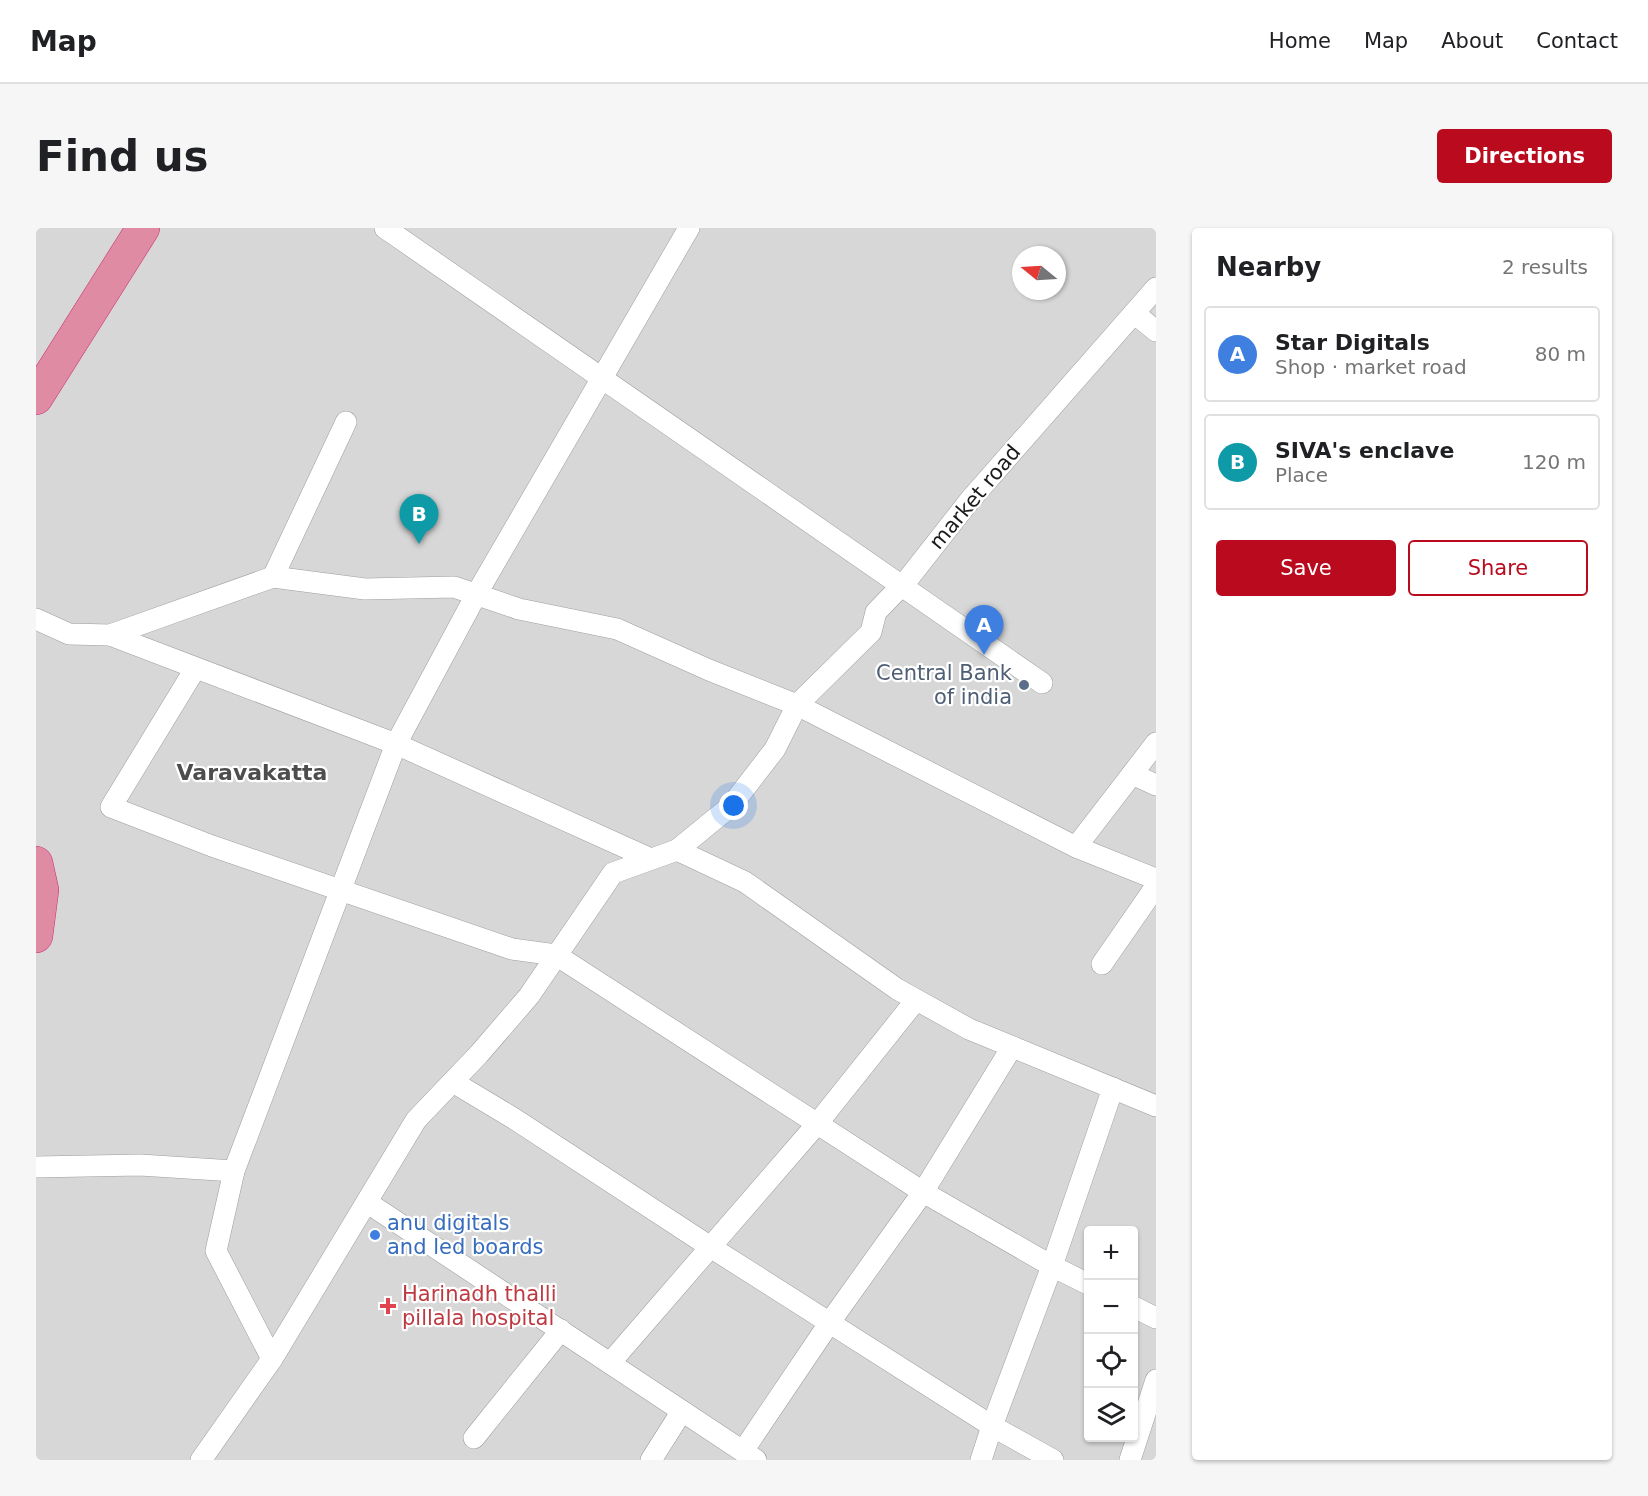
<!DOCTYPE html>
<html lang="en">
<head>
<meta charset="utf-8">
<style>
	:root { --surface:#fff; --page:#f6f6f6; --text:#202124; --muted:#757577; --line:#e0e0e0; --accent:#ba0b1e }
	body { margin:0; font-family:"DejaVu Sans",sans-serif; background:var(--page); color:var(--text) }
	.controls { position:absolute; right:18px; bottom:18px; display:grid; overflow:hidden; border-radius:6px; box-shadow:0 2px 4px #0004 }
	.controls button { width:54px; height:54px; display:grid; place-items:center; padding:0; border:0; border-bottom:2px solid var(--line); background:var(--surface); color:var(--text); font:30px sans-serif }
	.compass { position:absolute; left:976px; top:18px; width:54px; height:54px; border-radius:50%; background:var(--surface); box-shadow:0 2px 4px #0004; rotate:288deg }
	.you { position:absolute; left:698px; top:578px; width:21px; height:21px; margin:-15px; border:4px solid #fff; border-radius:50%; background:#1a73e8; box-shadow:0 0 0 9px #1a73e833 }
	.badge { display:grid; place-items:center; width:39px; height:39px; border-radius:50%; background:var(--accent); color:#fff; font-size:20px; font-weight:700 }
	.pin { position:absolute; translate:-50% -50px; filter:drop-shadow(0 2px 3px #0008) }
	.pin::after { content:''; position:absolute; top:32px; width:21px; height:18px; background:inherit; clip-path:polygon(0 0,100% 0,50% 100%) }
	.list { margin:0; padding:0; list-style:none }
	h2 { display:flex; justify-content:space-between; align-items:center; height:78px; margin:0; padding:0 24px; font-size:26px }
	h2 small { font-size:20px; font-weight:400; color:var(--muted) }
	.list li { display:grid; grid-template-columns:39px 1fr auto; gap:18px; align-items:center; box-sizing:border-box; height:96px; margin:0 12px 12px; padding:0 12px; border:2px solid var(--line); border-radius:6px }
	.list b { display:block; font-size:22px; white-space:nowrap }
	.list p { margin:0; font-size:20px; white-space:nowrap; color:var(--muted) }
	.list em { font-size:20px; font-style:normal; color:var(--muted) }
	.actions { display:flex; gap:12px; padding:18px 24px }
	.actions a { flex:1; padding:14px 0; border:2px solid var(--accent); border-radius:6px; text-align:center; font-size:21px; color:var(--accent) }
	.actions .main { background:var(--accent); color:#fff }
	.icon { flex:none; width:33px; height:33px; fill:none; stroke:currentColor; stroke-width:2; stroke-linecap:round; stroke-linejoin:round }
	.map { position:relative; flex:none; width:1120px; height:1232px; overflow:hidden; border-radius:6px }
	header { display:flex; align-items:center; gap:36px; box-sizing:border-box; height:84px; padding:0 30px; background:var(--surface); border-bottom:2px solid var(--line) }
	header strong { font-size:28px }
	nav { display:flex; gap:33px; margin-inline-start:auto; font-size:21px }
	.intro { display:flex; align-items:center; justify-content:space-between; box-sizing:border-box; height:144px; padding:0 36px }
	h1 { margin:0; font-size:42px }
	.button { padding:15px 27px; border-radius:6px; background:var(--accent); color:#fff; font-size:21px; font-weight:700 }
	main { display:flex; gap:36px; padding:0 36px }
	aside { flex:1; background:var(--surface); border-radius:6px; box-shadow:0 2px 4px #0004 }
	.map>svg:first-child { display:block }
</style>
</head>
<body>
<header>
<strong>Map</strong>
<nav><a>Home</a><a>Map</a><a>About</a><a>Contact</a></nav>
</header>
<div class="intro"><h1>Find us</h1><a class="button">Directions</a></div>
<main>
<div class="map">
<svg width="1120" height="1232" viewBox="0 0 1120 1232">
	<rect width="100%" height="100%" fill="#ece7e0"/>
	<path fill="#d8d7d8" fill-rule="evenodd" d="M 0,0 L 1120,0 L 1120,1232 L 0,1232 ZM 985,27 L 1021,27 L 1021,63 L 985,63 ZM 1052,1002 L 1098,1002 L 1098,1210 L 1052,1210 Z"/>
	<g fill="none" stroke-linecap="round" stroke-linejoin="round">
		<defs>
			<g id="street">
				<path d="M 349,0 L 1006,455"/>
				<path d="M 1120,60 L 934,272 L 872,351 L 840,384 L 835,404 L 761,477 L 1040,619 L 1120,651"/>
				<path d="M 1098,85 L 1120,103"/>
				<path d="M 237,349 L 310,194"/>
				<path d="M 0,391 L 33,406 L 74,407 L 237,349 L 329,361 L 418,359 L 483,381 L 581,401 L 673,442 L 761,477 L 739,521 L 695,578 L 641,622"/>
				<path d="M 74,407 L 360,516 L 615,631"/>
				<path d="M 159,441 L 75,579 L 176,618 L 476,721 L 520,727 L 887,964 L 1016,1038 L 1052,1056"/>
				<path d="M 1096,546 L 1120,557"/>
				<path d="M 1040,619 L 1120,515"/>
				<path d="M 1066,736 L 1120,658"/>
				<path d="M 417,854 L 477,890 L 676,1020 L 956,1198 L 1017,1232"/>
				<path d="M 0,939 L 104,937 L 198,943"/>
				<path d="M 332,975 L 720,1232"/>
				<path d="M 1098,1079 L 1120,1090"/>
				<path d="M 236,1131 L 180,1023 L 198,943 L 360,516 L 440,367 L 653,0"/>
				<path d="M 574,1135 L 781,896 L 880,772"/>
				<path d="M 438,1210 L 525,1102"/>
				<path d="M 707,1223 L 794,1094 L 887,964 L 976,819"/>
				<path d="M 165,1232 L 236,1131 L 380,892 L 443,826 L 493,768 L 577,645 L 641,622 L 709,654 L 861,761 L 933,801 L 1120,878"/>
				<path d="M 615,1232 L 646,1183"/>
				<path d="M 945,1232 L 956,1198 L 1016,1038 L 1077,860"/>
				<path d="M 1094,1232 L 1120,1152"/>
			</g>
			<g id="highway">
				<path d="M 0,170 L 107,0"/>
				<path d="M 0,635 L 6,662 L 0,708"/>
			</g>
		</defs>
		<use href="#street" stroke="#9e9e9e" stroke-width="22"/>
		<use href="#highway" stroke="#ca2d74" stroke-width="34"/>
		<use href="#street" stroke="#fff" stroke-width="21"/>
		<use href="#highway" stroke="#e08ba4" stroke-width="33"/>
	</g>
	<circle fill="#5c6f8a" stroke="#fff" stroke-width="2" cx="988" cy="457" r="6"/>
	<circle fill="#3f7fe0" stroke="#fff" stroke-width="2" cx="339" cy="1007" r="6"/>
	<path fill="#e0444e" stroke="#fff" stroke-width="2" d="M349 1069h6v6h6v6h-6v6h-6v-6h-6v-6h6z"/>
	<g text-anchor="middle" stroke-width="4.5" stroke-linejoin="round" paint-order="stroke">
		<g font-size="21" fill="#1a1a1a" stroke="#fff">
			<text transform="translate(939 269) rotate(-50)" y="7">market road</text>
		</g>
		<g font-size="21" fill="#4e5e75" stroke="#fff" text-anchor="end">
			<text x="976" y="452">Central Bank<tspan x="976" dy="24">of india</tspan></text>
		</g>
		<g font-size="21" fill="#366cbe" stroke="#fff" text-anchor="start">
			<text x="351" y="1002">anu digitals<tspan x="351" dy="24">and led boards</tspan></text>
		</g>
		<g font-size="21" fill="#be3a42" stroke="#fff" text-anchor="start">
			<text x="366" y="1073">Harinadh thalli<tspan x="366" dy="24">pillala hospital</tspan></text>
		</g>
		<g font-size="22" font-weight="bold" fill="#4d4d4d" stroke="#fff">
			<text x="216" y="552">Varavakatta</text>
		</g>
	</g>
</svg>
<div class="controls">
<button>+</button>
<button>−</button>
<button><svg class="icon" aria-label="locate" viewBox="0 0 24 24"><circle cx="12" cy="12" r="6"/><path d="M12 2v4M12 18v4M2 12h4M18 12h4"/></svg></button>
<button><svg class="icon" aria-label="layers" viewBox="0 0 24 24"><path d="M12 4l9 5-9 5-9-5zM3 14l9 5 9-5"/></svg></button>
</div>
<svg class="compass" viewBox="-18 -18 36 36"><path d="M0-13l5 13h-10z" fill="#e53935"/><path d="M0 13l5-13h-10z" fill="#757577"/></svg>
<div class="you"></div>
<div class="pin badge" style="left:948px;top:427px;background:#3f7fe0">A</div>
<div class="pin badge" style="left:383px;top:316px;background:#0f9aa8">B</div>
</div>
<aside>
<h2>Nearby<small>2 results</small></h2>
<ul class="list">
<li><span class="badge" style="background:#3f7fe0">A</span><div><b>Star Digitals</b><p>Shop · market road</p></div><em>80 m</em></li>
<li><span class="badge" style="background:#0f9aa8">B</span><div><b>SIVA's enclave</b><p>Place</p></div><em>120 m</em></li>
</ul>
<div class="actions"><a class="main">Save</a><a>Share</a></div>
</aside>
</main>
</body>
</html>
